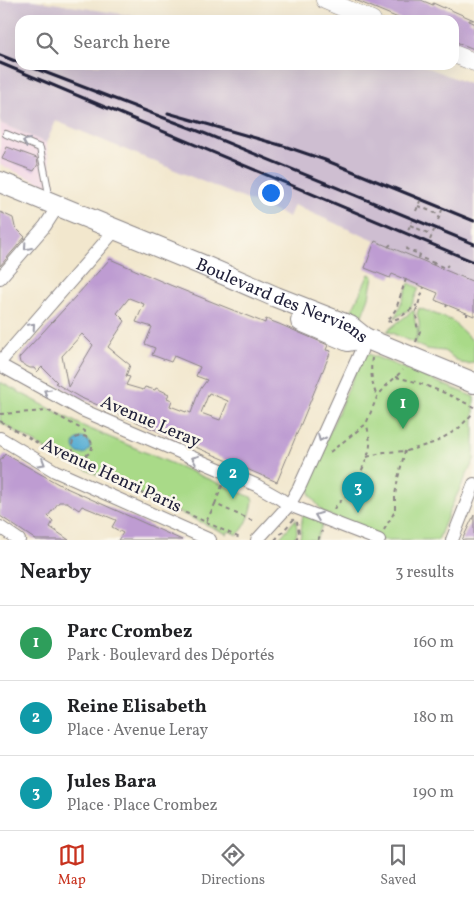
<!DOCTYPE html>
<html lang="en">
<head>
<meta charset="utf-8">
<style>
	:root { --surface:#fff; --page:#f6f6f6; --text:#202124; --muted:#757577; --line:#e0e0e0; --accent:#c8321e }
	body { margin:0; font-family:Vollkorn,serif; background:var(--page); color:var(--text) }
	.you { position:absolute; left:270px; top:192px; width:18px; height:18px; margin:-12px; border:4px solid #fff; border-radius:50%; background:#1a73e8; box-shadow:0 0 0 8px #1a73e833 }
	.badge { display:grid; place-items:center; width:32px; height:32px; border-radius:50%; background:var(--accent); color:#fff; font-size:16px; font-weight:700 }
	.pin { position:absolute; translate:-50% -41px; filter:drop-shadow(0 1px 2px #0008) }
	.pin::after { content:''; position:absolute; top:26px; width:18px; height:15px; background:inherit; clip-path:polygon(0 0,100% 0,50% 100%) }
	.list { margin:0; padding:0; list-style:none }
	h2 { display:flex; justify-content:space-between; align-items:center; height:65px; margin:0; padding:0 20px; font-size:21px }
	h2 small { font-size:16px; font-weight:400; color:var(--muted) }
	.list li { display:grid; grid-template-columns:32px 1fr auto; gap:15px; align-items:center; box-sizing:border-box; height:75px; padding:0 20px; border-top:1px solid var(--line) }
	.list b { display:block; font-size:19px; white-space:nowrap }
	.list p { margin:0; font-size:16px; white-space:nowrap; color:var(--muted) }
	.list em { font-size:16px; font-style:normal; color:var(--muted) }
	.icon { flex:none; width:28px; height:28px; fill:none; stroke:currentColor; stroke-width:2; stroke-linecap:round; stroke-linejoin:round }
	.map { position:relative; flex:none; width:474px; height:540px; overflow:hidden }
	.search { position:absolute; background:var(--surface); box-shadow:0 5px 20px #0002; left:15px; right:15px; top:15px; height:55px; display:flex; align-items:center; gap:12px; box-sizing:border-box; padding:0 18px; border-radius:15px; color:var(--muted); font-size:19px }
	.sheet { height:290px; background:var(--surface) }
	nav { display:flex; justify-content:space-around; align-items:center; box-sizing:border-box; height:70px; border-top:1px solid var(--line); background:var(--surface); font-size:14px; color:var(--muted) }
	nav a { display:grid; justify-items:center; gap:2px }
	nav .on { color:var(--accent) }
	.map>svg:first-child { display:block }
</style>
</head>
<body>
<div class="map">
<svg width="474" height="540" viewBox="0 0 474 540">
	<rect width="100%" height="100%" fill="#fbf7ec"/>
	<filter id="ink" filterUnits="userSpaceOnUse"><feTurbulence type="fractalNoise" baseFrequency=".02" numOctaves="2"/><feDisplacementMap in="SourceGraphic" scale="10" xChannelSelector="R" yChannelSelector="G"/><feConvolveMatrix kernelMatrix="1 2 1 2 8 2 1 2 1" color-interpolation-filters="sRGB"/></filter>
	<filter id="wash" filterUnits="userSpaceOnUse"><feTurbulence type="fractalNoise" baseFrequency=".0096" numOctaves="4" result="noise"/><feDisplacementMap in="SourceGraphic" scale="20" xChannelSelector="R" yChannelSelector="G"/><feGaussianBlur stdDeviation="1.12" result="paint"/><feColorMatrix in="noise" values="0 0 0 0 0 0 0 0 0 0 0 0 0 0 0 0 0 1.4 0 .05"/><feComposite in="paint" operator="in"/></filter>
	<g filter="url(#wash)">
		<rect width="100%" height="100%" fill="#f2e7cd"/>
		<path fill="#f0d0e4" d="M 0,123 L 46,143 L 55,189 L 0,165 Z"/>
		<path fill="#cebed1" d="M 0,0 L 33,0 L 159,20 L 20,20 L 20,65 L 422,65 L 474,86 L 474,282 L 375,241 L 294,205 L 289,217 L 56,121 L 46,143 L 0,123 Z"/>
		<g fill="#a9da88" stroke="#667e62">
			<path d="M 369,274 L 373,276 L 369,297 L 360,321 L 349,316 Z"/>
			<path d="M 409,283 L 419,288 L 410,309 L 395,318 Z"/>
			<path d="M 419,308 L 451,320 L 474,342 L 474,362 L 468,364 L 461,363 L 444,351 L 426,349 L 415,344 C 419,334 421,325 417,314 Z"/>
			<path d="M 414,310 L 415,321 L 418,331 L 414,343 L 387,331 L 398,322 Z"/>
			<path d="M 364,352 L 474,397 L 474,460 L 452,505 L 438,540 L 381,540 L 323,512 L 310,495 L 308,482 Z"/>
			<path d="M 0,382 L 83,426 L 251,497 L 253,500 C 252,512 246,528 237,535 L 229,531 L 227,534 L 78,466 L 57,456 L 0,422 Z"/>
			<path d="M 304,513 L 324,521 L 316,540 L 299,540 C 303,531 300,522 304,513 Z"/>
			<path d="M 296,519 L 297,532 L 295,540 L 278,540 Z"/>
		</g>
		<circle fill="#56add3" stroke="#3c6887" cx="82" cy="446" r="8"/>
		<g id="blocks">
			<g fill="#be9cd2" fill-rule="evenodd">
				<path d="M 355,0 L 421,0 L 433,5 L 433,3 L 444,8 L 444,7 L 474,20 L 469,20 L 469,21 L 474,23 L 474,49 L 454,41 L 454,20 L 403,20 Z"/>
				<path d="M 7,147 L 37,158 L 38,164 L 34,171 L 2,159 Z"/>
				<path d="M 0,212 L 13,218 L 15,227 L 25,237 L 0,266 Z"/>
				<path d="M 375,241 L 474,282 L 474,316 L 435,300 L 438,293 L 392,274 L 390,278 L 365,268 Z"/>
				<path d="M 110,259 L 170,285 L 265,323 L 266,319 L 279,324 L 328,345 L 326,350 L 331,351 L 277,482 L 79,397 L 55,383 L 57,382 L 42,367 L 37,372 L 34,368 L 30,368 L 20,363 L 19,358 ZM 129,298 L 144,304 L 136,322 L 152,327 L 145,344 L 155,348 L 152,355 L 171,362 L 174,356 L 200,367 L 196,376 L 207,380 L 199,391 L 191,413 L 186,411 L 186,412 L 170,406 L 172,400 L 167,398 L 169,394 L 156,388 L 155,390 L 145,387 L 143,390 L 126,385 L 130,377 L 126,376 L 130,365 L 108,347 L 125,321 L 117,313 ZM 82,334 L 93,345 L 68,387 L 62,356 ZM 209,393 L 228,401 L 220,420 L 201,413 Z"/>
				<path d="M 5,454 L 62,486 L 182,540 L 118,540 L 123,533 L 112,527 L 116,520 L 82,506 L 79,510 L 67,502 L 59,502 L 48,516 L 53,521 L 50,527 L 69,540 L 36,540 L 0,516 L 0,461 Z"/>
				<path d="M 474,515 L 474,540 L 462,540 Z"/>
			</g>
		</g>
	</g>
	<g filter="url(#ink)">
		<use href="#blocks" fill-opacity="0" stroke="#8a8484" stroke-width="1"/>
		<g fill="none" stroke-linecap="round" stroke-linejoin="round">
			<defs>
				<path id="lane" d="M 6,134 L 40,148 L 48,189"/>
				<g id="street">
					<path d="M 0,278 L 45,226 L 58,206"/>
					<path d="M 0,362 L 110,236 L 117,230"/>
					<path d="M 0,365 L 82,410 L 256,485 L 279,498 L 289,505 L 379,540"/>
					<path d="M 0,438 L 55,471 L 210,540"/>
					<path d="M 0,527 L 19,540"/>
					<path d="M 257,540 L 289,505 L 299,488 L 361,351 L 365,338"/>
					<path d="M 452,540 L 474,484"/>
				</g>
				<g id="secondary">
					<path d="M 325,0 L 372,20"/>
					<path d="M 454,54 L 474,62"/>
				</g>
				<g id="primary">
					<path id="s1" d="M 0,182 L 200,264 L 276,297 L 350,326 L 365,338 L 474,383"/>
					<path d="M 301,321 L 348,341 L 365,338"/>
				</g>
			</defs>
			<use href="#lane" stroke="#8a8484" stroke-width="8"/>
			<use href="#street" stroke="#8a8484" stroke-width="14"/>
			<use href="#secondary" stroke="#8a8484" stroke-width="19"/>
			<use href="#primary" stroke="#8a8484" stroke-width="22"/>
			<g stroke="#8a8484" stroke-width="2" stroke-dasharray="4 4" stroke-linecap="butt">
				<path d="M 418,206 L 440,215"/>
				<path d="M 416,211 L 420,201"/>
				<path d="M 438,220 L 442,210"/>
				<path d="M 410,225 L 432,235"/>
				<path d="M 408,230 L 412,221"/>
				<path d="M 430,240 L 434,230"/>
				<path d="M 388,247 L 393,242"/>
				<path d="M 407,248 L 406,249 L 419,254 L 419,253"/>
				<path d="M 419,254 L 420,255 L 419,257 L 434,263"/>
				<path d="M 433,265 L 434,263 L 445,268 L 448,265"/>
				<path d="M 406,279 L 396,309 L 387,322 L 399,318 L 417,305"/>
				<path d="M 446,307 L 447,305"/>
				<path d="M 467,316 L 467,313"/>
				<path d="M 416,342 L 420,331 L 417,326 L 416,311 L 424,287"/>
				<path d="M 372,358 C 370,372 372,384 377,397"/>
				<path d="M 396,377 L 416,382 L 445,393 L 474,407"/>
				<path d="M 0,414 L 49,411 L 85,431 L 85,436"/>
				<path d="M 0,421 L 53,452 L 70,460 L 76,453 L 83,465 L 93,471 L 206,522 L 215,504 L 255,522"/>
				<circle cx="82" cy="446" r="10"/>
				<path d="M 330,452 L 366,424 L 377,397 L 386,386 L 403,370"/>
				<path d="M 367,457 L 384,452 L 407,451 L 436,442 L 458,429 L 474,412"/>
				<path d="M 70,460 L 81,465"/>
				<path d="M 215,504 L 223,483"/>
				<path d="M 334,509 C 337,503 343,500 347,495 C 356,484 369,458 370,445 C 370,439 368,431 367,425"/>
				<path d="M 206,522 L 242,539"/>
				<path d="M 384,530 L 395,511 L 395,495 L 398,478 L 405,451"/>
				<path d="M 275,540 L 294,519"/>
				<path d="M 296,540 L 299,533 L 297,522"/>
				<path d="M 318,540 L 322,531"/>
			</g>
			<use href="#lane" stroke="#fff" stroke-width="6"/>
			<use href="#street" stroke="#fff" stroke-width="12"/>
			<use href="#secondary" stroke="#fff" stroke-width="18"/>
			<use href="#primary" stroke="#fff" stroke-width="20"/>
			<g stroke="#22223b" stroke-width="3">
				<path d="M 0,55 L 20,63"/>
				<path d="M 0,63 L 474,262"/>
				<path d="M 26,65 L 206,134 L 474,244"/>
				<path d="M 168,113 L 287,147 L 325,160 L 474,221"/>
			</g>
		</g>
		<defs><path id="oneway-chevron" d="M-2-3.5L2.5 0L-2 3.5" fill="none" stroke-width="1.6" stroke-linecap="round" stroke-linejoin="round" transform="scale(1.25)"/></defs>
		<g stroke="#9c9ca7">
			<use href="#oneway-chevron" transform="translate(26 142) rotate(-158)"/>
			<use href="#oneway-chevron" transform="translate(27 247) rotate(131)"/>
			<use href="#oneway-chevron" transform="translate(32 326) rotate(-49)"/>
			<use href="#oneway-chevron" transform="translate(47 392) rotate(-150)"/>
			<use href="#oneway-chevron" transform="translate(321 438) rotate(114)"/>
			<use href="#oneway-chevron" transform="translate(195 459) rotate(-158)"/>
			<use href="#oneway-chevron" transform="translate(42 463) rotate(31)"/>
			<use href="#oneway-chevron" transform="translate(318 516) rotate(-159)"/>
		</g>
	</g>
	<g text-anchor="middle" stroke-width="5" stroke-linejoin="round" paint-order="stroke">
		<g font-size="18" fill="#22223b" stroke="#fbf7ec">
			<text dy="6" stroke="none"><textPath href="#s1" startOffset="306">Boulevard des Nerviens</textPath></text>
			<text transform="translate(151 421) rotate(23)" y="6">Avenue Leray</text>
			<text transform="translate(112 475) rotate(25)" y="6">Avenue Henri Paris</text>
		</g>
	</g>
</svg>
<div class="you"></div>
<div class="pin badge" style="left:403px;top:429px;background:#2e9e5b">1</div>
<div class="pin badge" style="left:233px;top:499px;background:#0f9aa8">2</div>
<div class="pin badge" style="left:358px;top:513px;background:#0f9aa8">3</div>
<div class="search"><svg class="icon" aria-label="search" viewBox="0 0 24 24"><circle cx="10" cy="10" r="6"/><path d="M15 15l6 6"/></svg>Search here</div>
</div>
<section class="sheet">
<h2>Nearby<small>3 results</small></h2>
<ul class="list">
<li><span class="badge" style="background:#2e9e5b">1</span><div><b>Parc Crombez</b><p>Park · Boulevard des Déportés</p></div><em>160 m</em></li>
<li><span class="badge" style="background:#0f9aa8">2</span><div><b>Reine Elisabeth</b><p>Place · Avenue Leray</p></div><em>180 m</em></li>
<li><span class="badge" style="background:#0f9aa8">3</span><div><b>Jules Bara</b><p>Place · Place Crombez</p></div><em>190 m</em></li>
</ul>
</section>
<nav>
<a class="on"><svg class="icon" aria-label="map" viewBox="0 0 24 24"><path d="M3 6l6-2 6 2 6-2v14l-6 2-6-2-6 2zM9 4v14M15 6v14"/></svg>Map</a>
<a><svg class="icon" aria-label="directions" viewBox="0 0 24 24"><path d="M12 3l9 9-9 9-9-9zM9 14v-3h6M13 9l2 2-2 2"/></svg>Directions</a>
<a><svg class="icon" aria-label="saved" viewBox="0 0 24 24"><path d="M7 4h10v16l-5-4-5 4z"/></svg>Saved</a>
</nav>
</body>
</html>
